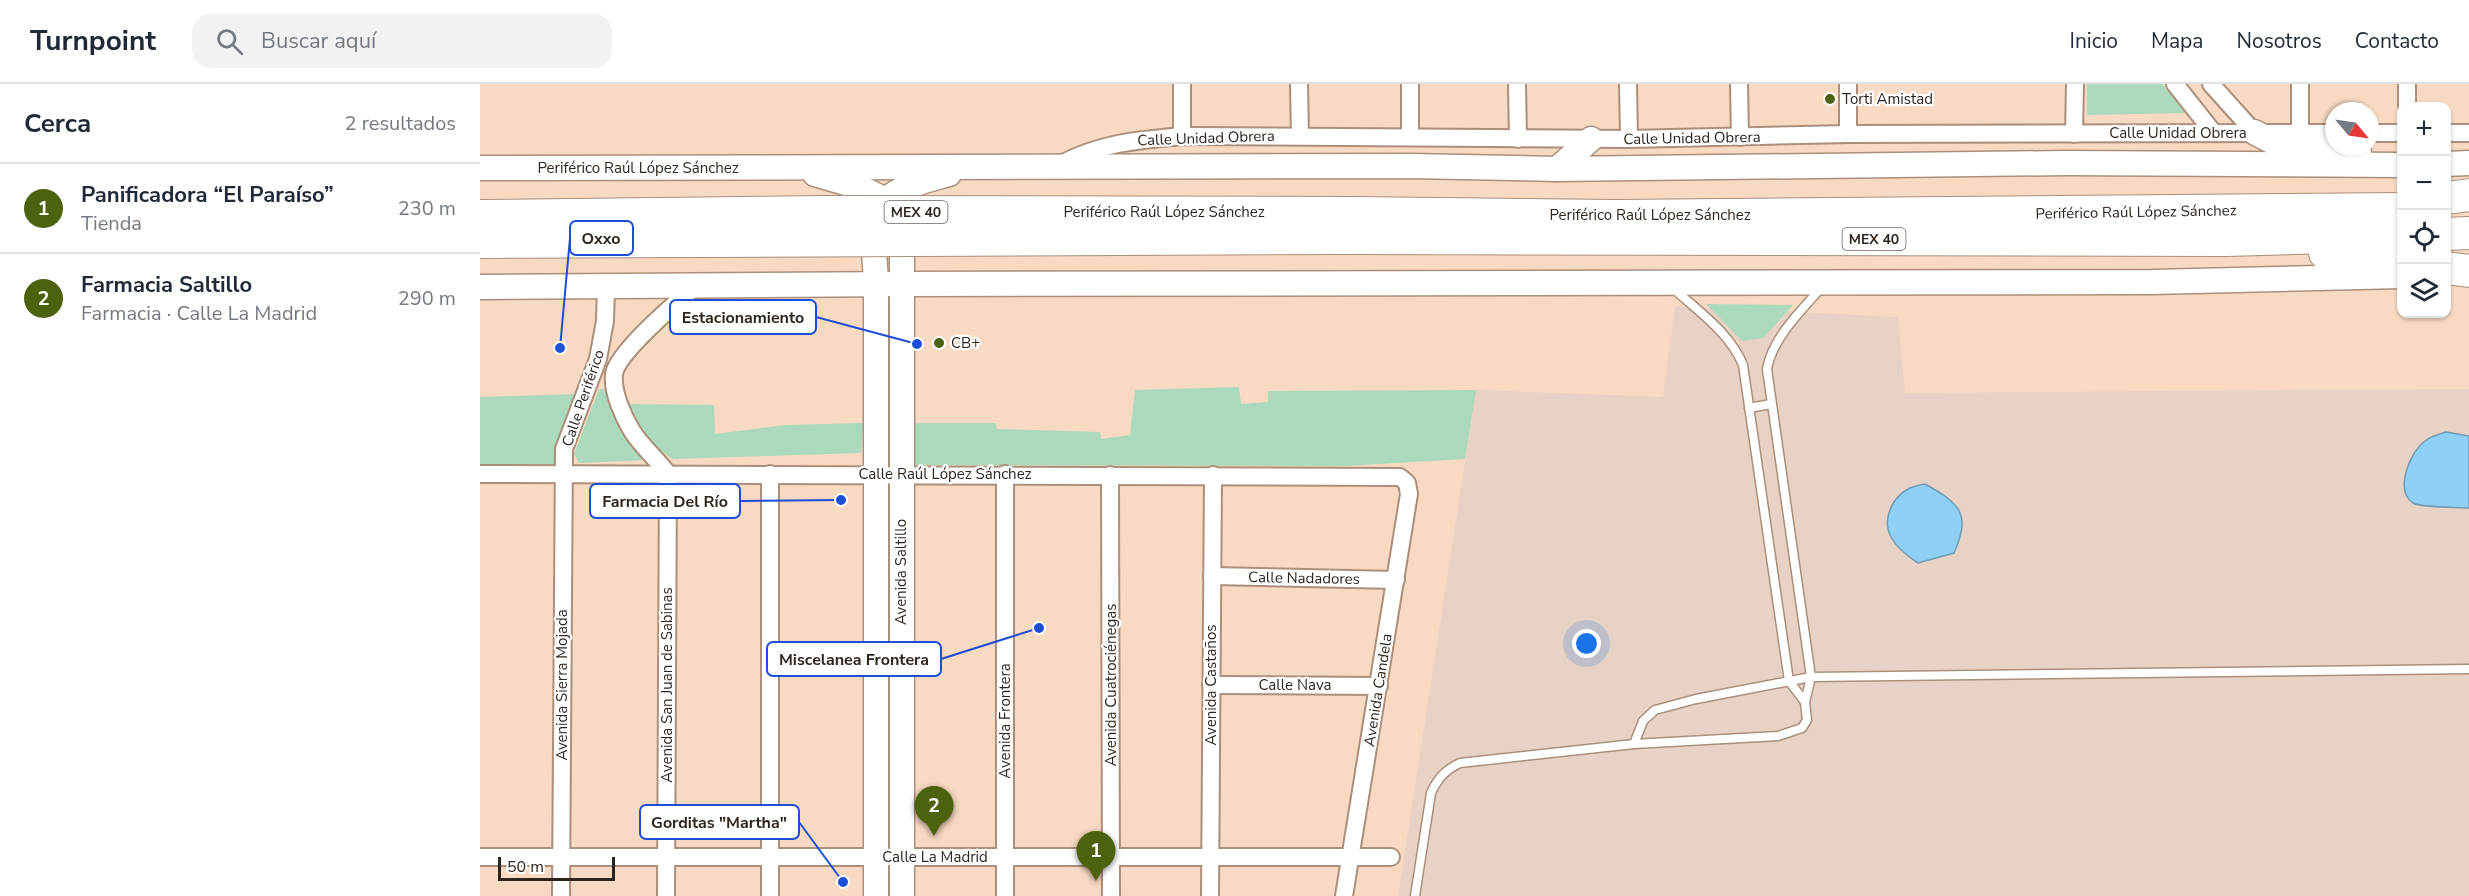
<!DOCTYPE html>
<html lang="es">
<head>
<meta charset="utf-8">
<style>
	:root { --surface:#fff; --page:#f2f2f3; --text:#1f2937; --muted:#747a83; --line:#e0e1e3; --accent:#4c620d }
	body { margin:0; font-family:"Nunito Sans",sans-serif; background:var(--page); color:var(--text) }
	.controls { position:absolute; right:18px; top:18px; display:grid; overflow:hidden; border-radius:12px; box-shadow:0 2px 4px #0004 }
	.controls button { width:54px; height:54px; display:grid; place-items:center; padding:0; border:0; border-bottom:2px solid var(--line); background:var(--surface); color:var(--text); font:30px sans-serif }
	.compass { position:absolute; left:1845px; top:18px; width:54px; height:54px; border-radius:50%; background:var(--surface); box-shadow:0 2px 4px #0004; rotate:119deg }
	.scale { position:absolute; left:18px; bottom:15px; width:117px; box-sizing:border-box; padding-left:6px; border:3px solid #2f241c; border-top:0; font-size:16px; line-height:21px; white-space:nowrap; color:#2f241c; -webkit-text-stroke:4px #fff; paint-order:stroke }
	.you { position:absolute; left:1107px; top:560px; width:21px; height:21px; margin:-15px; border:4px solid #fff; border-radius:50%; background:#1a73e8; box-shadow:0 0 0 9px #1a73e833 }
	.badge { display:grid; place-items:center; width:39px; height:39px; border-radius:50%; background:var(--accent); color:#fff; font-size:20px; font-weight:700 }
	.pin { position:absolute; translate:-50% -50px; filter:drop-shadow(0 2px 3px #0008) }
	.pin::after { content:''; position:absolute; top:32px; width:21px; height:18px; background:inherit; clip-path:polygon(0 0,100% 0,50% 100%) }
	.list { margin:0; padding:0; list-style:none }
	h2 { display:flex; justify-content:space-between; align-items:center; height:78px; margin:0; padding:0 24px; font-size:26px }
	h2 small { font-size:20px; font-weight:400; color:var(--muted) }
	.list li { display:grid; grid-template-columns:39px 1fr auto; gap:18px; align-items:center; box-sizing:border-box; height:90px; padding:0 24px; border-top:2px solid var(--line) }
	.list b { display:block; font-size:22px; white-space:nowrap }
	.list p { margin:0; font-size:20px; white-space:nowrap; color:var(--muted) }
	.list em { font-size:20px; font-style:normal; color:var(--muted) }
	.icon { flex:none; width:33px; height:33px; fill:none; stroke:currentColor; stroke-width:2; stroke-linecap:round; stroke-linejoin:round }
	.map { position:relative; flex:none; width:1989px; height:812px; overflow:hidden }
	header { display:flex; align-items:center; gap:36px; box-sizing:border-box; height:84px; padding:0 30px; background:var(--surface); border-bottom:2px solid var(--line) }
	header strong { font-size:28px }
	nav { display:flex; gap:33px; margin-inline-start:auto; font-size:21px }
	.search { width:420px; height:54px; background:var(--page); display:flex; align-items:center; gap:15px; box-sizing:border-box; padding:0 21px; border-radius:18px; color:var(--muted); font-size:22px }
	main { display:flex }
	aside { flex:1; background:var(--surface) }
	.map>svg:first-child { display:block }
</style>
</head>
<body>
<header>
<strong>Turnpoint</strong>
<div class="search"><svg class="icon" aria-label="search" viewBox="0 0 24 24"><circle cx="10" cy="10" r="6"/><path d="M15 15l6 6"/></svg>Buscar aquí</div>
<nav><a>Inicio</a><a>Mapa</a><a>Nosotros</a><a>Contacto</a></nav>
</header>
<main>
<aside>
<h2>Cerca<small>2 resultados</small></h2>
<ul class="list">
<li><span class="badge">1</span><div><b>Panificadora “El Paraíso”</b><p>Tienda</p></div><em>230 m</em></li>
<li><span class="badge">2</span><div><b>Farmacia Saltillo</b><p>Farmacia · Calle La Madrid</p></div><em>290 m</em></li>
</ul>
</aside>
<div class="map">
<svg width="1989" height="812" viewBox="0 0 1989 812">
	<rect width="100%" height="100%" fill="#f8dac3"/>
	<path fill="#e7d2c5" d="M 1195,222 L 1418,233 L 1425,309 L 1989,305 L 1989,812 L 918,812 L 996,306 L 1183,313 Z"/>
	<g fill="#aad9bb">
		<path d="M 1607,0 L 1682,0 L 1706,29 L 1607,31 Z"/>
		<path d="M 1226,220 L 1313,221 L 1283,254 L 1262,257 Z"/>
		<path d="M 759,303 L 761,320 L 788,318 L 788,307 L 996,306 L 985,375 L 865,382 L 434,381 L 427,339 L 515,339 L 517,345 L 620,348 L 621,355 L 650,351 L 655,306 Z"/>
		<path d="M 119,305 L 128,305 L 168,376 L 99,379 L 94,370 Z"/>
		<path d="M 99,310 L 75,381 L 0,380 L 0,313 Z"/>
		<path d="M 150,320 L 234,321 L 235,350 L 306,341 L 383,339 L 381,369 L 193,375 C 170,362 160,344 150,320 Z"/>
	</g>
	<g fill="#8ed0f6" stroke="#729cb5" stroke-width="1.5">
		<path d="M 1966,348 L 1989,352 L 1989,424 C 1976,423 1942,424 1933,419 C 1914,406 1930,368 1945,357 C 1951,352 1959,350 1966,348 Z"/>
		<path d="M 1445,400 C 1481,420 1491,430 1474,469 L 1438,479 C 1415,464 1397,445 1414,418 C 1422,406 1432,402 1445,400 Z"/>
	</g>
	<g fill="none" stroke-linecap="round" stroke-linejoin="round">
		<defs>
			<g id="lane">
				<path d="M 1194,205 C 1219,228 1250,249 1263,281 L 1309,597 L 1325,618"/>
				<path d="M 1269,324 L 1291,320"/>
				<path d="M 1154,660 L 1298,652 L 1322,644 L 1327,636 L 1325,618 L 1331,593 L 1287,285 C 1293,253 1321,227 1341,204"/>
				<path d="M 935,812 L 951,709 C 958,694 965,686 980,679 L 1154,660 L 1163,637 L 1175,626 L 1216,615 L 1331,593 L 1989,585"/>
			</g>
			<g id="street">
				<path d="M 702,0 L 702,52"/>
				<path d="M 819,0 L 820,52"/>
				<path d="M 930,0 L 930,53"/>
				<path d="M 1037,0 L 1038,55"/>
				<path d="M 1148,0 L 1149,55"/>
				<path d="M 1259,0 L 1260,53"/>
				<path d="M 1695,0 L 1733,48"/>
				<path d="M 1731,0 L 1774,48"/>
				<path d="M 1820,0 L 1820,48"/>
				<path d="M 1927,22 L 1927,0"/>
				<path d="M 1890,49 L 1922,49"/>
				<path d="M 1966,49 L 1989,49"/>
				<path d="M 1368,50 L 1368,0"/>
				<path d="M 1594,50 L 1595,0"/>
				<path d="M 579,81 C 620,59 657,56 702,52 L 1149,55 L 1368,50 L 1854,49"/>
				<path d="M 0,390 L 920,393 L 927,399 L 929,410 L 864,812"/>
				<path d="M 290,390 L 290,812"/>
				<path d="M 630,391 L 631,812"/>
				<path d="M 732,492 L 916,496"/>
				<path d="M 731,601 L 899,602"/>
				<path d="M 0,773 L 911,773"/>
				<path d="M 81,812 L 84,365 L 118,275 L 125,237 L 126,203"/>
				<path d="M 186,812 L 188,390 C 177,375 162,363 152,347 C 143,332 132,308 134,290 C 137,269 198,217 216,202"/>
				<path d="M 525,812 L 525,390"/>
				<path d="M 730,812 L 733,391"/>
			</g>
			<g id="secondary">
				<path d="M 1774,48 L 1797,60 L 1879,68"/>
				<path d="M 1966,80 L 1989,79"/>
				<path d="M 0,84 L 930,82 L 1077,85 L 1585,79 L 1922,81"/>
				<path d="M 1077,85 L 1111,55"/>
				<path d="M 335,90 C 365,99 403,107 422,132 L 422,812"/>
				<path d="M 0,203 L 423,200 L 1672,198 L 1922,192"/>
				<path d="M 396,812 L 396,200 C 396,187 391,144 394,134 C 402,105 445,97 469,90"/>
			</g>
			<g id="highway">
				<path d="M 1966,114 L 1989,111"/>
				<path d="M 871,129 L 1135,132 L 1922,125"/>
				<path d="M 1966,150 L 1989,149"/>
				<path d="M 866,154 L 1746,156 L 1922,151"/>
				<path d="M 1845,169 L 1922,179"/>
				<path d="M 1966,184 L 1989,187"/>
			</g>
		</defs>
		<use href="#lane" stroke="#ab8f7a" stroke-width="11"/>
		<use href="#street" stroke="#ab8f7a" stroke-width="20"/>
		<use href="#secondary" stroke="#ab8f7a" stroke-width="27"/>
		<use href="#highway" stroke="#ab8f7a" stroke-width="34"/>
		<use href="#lane" stroke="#fff" stroke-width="8"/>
		<use href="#street" stroke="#fff" stroke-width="16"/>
		<use href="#secondary" stroke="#fff" stroke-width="24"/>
		<use href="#highway" stroke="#fff" stroke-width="32"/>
		<defs>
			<g id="highway-bridge">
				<path d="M 0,132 L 344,128 L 871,129"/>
				<path d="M 0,158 L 866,154"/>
			</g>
		</defs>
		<use href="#highway-bridge" stroke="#ab8f7a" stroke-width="34" stroke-linecap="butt"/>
		<use href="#highway-bridge" stroke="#fff" stroke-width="32"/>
	</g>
	<g fill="#4c620d" stroke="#fff" stroke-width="2">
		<circle cx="1350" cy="15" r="6"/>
		<circle cx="459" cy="259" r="6"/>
	</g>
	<g text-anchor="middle" stroke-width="4.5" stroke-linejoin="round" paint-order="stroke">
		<g fill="#fff" stroke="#6d6660" stroke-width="1.5">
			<rect x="404.5" y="117" width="63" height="22" rx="4.5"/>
			<rect x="1362.5" y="144" width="63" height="22" rx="4.5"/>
		</g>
		<g font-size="14" font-weight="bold" fill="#2f241c">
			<text x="436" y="133">MEX 40</text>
			<text x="1394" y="160">MEX 40</text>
		</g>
		<g font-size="15" fill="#2f241c" stroke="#fff" text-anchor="start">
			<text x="1362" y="20">Torti Amistad</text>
			<text x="471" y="264">CB+</text>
		</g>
		<g font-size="15" fill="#2f241c" stroke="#fff">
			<text x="1698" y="54">Calle Unidad Obrera</text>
			<text transform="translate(726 54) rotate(-2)" y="5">Calle Unidad Obrera</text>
			<text transform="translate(1212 54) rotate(-1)" y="5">Calle Unidad Obrera</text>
			<text x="158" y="89">Periférico Raúl López Sánchez</text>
			<text x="684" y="133">Periférico Raúl López Sánchez</text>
			<text transform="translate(1656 128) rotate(-1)" y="5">Periférico Raúl López Sánchez</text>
			<text x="1170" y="136">Periférico Raúl López Sánchez</text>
			<text transform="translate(103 314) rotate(-71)" y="5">Calle Periférico</text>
			<text x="465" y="395">Calle Raúl López Sánchez</text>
			<text transform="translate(421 488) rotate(-90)" y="5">Avenida Saltillo</text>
			<text transform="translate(824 494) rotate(1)" y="5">Calle Nadadores</text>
			<text transform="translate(82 601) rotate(-90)" y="5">Avenida Sierra Mojada</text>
			<text transform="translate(187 601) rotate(-90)" y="5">Avenida San Juan de Sabinas</text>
			<text transform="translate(631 601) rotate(-90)" y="5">Avenida Cuatrociénegas</text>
			<text transform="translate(731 601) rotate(-90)" y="5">Avenida Castaños</text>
			<text x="815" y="606">Calle Nava</text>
			<text transform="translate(898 606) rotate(-81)" y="5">Avenida Candela</text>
			<text transform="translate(525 637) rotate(-90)" y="5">Avenida Frontera</text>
			<text x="455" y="778">Calle La Madrid</text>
		</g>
	</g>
	<path fill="none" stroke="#1d4ed8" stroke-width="2" d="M80 264L90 154M437 260L336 233M361 416L260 417M559 544L461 575M363 798L319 738"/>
	<g fill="#1d4ed8" stroke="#fff" stroke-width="2">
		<circle cx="80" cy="264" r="6"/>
		<circle cx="437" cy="260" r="6"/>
		<circle cx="361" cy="416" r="6"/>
		<circle cx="559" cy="544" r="6"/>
		<circle cx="363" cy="798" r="6"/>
	</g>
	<g fill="#fff" stroke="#1d4ed8" stroke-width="2">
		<rect x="90" y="137" width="63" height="34" rx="6"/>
		<rect x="190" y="216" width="146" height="34" rx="6"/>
		<rect x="110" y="400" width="150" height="34" rx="6"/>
		<rect x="287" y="558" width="174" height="34" rx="6"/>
		<rect x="160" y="721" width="159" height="34" rx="6"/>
	</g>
	<g font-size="16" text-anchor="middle" font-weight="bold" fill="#2f241c">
		<text x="121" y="160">Oxxo</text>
		<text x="263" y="239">Estacionamiento</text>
		<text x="185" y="423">Farmacia Del Río</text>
		<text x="374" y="581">Miscelanea Frontera</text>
		<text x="239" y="744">Gorditas "Martha"</text>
	</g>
</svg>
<div class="controls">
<button>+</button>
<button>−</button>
<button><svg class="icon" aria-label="locate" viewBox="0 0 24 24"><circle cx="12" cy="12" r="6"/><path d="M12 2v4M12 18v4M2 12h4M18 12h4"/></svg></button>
<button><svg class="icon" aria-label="layers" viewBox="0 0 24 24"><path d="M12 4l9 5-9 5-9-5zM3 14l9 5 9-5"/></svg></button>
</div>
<svg class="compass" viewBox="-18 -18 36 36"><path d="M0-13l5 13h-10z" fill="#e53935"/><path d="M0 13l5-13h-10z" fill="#747a83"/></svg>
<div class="scale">50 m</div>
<div class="you"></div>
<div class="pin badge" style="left:616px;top:797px">1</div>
<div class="pin badge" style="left:454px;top:752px">2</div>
</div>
</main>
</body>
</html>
